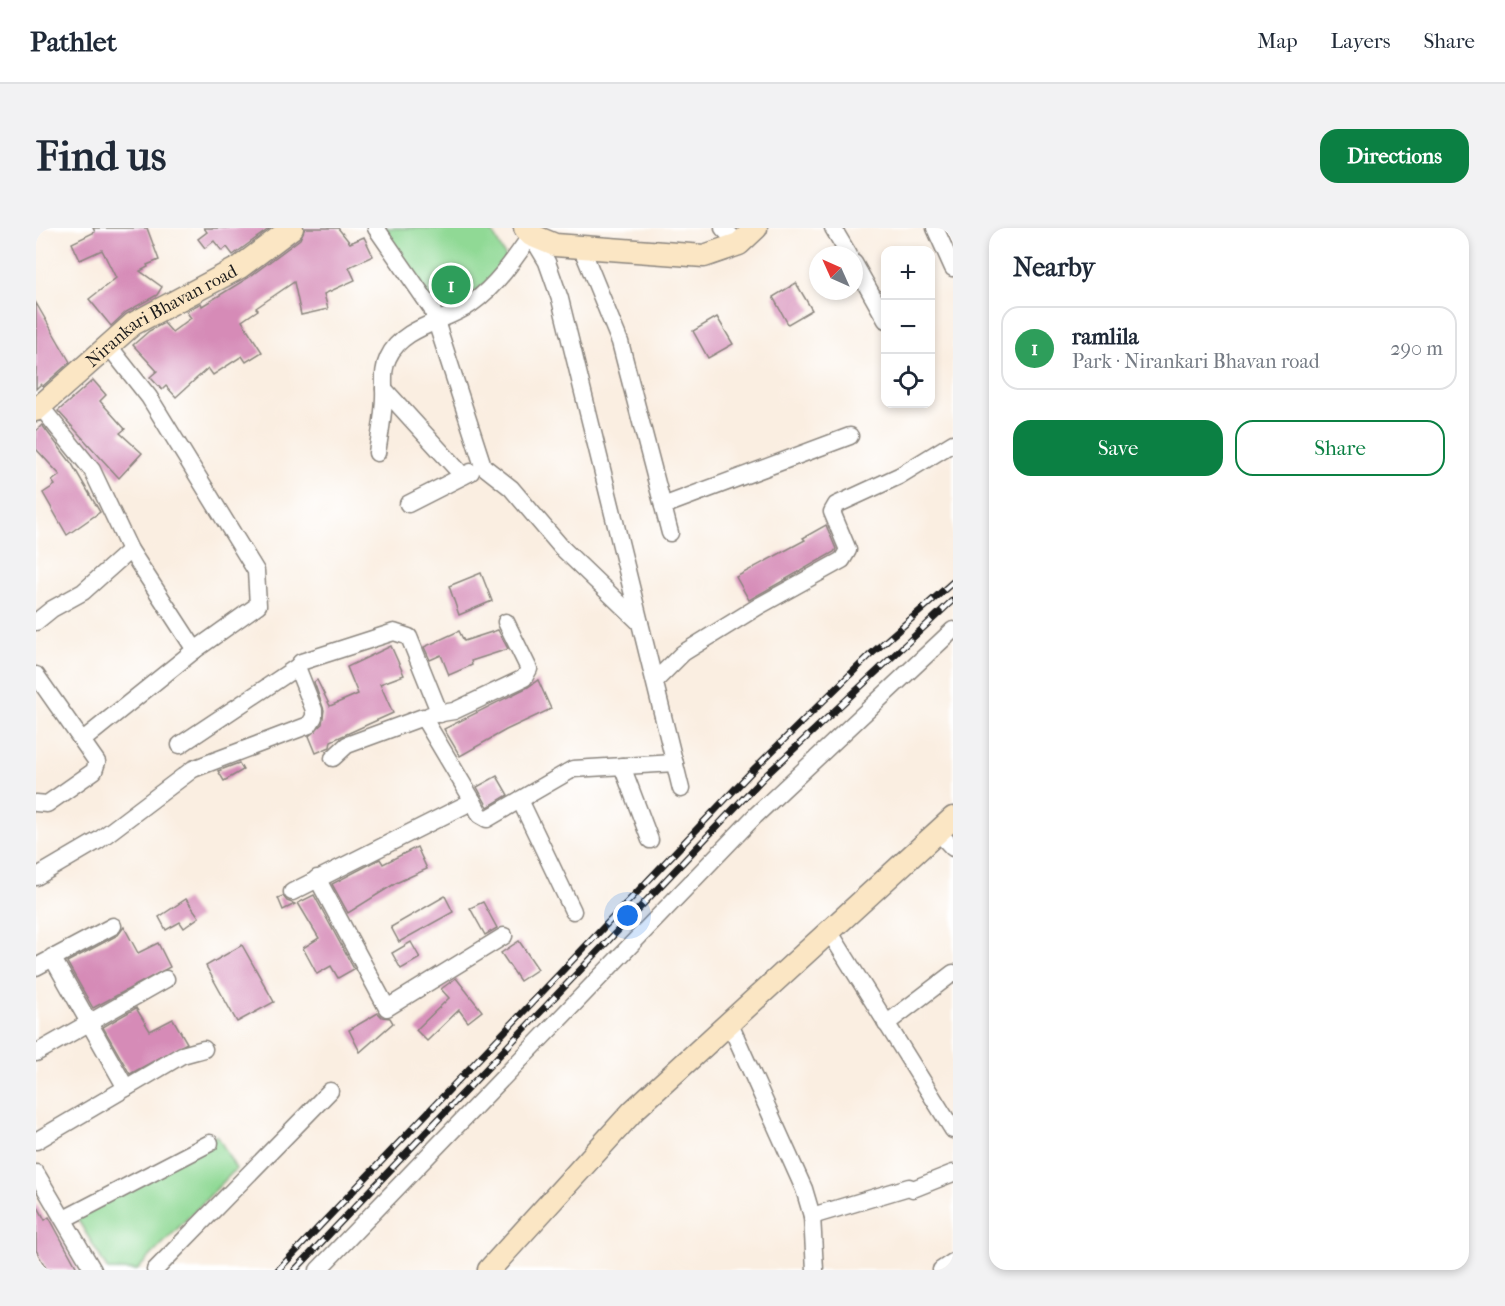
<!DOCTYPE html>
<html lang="en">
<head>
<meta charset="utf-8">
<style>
	:root { --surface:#fff; --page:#f2f2f3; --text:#1f2937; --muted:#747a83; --line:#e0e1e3; --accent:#0b8043 }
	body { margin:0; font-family:"IM FELL French Canon",serif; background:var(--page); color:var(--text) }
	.controls { position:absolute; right:18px; top:18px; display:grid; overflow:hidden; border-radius:12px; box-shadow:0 3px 9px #0003 }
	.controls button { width:54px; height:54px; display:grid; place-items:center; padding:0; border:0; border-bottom:2px solid var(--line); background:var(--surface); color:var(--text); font:30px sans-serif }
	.compass { position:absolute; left:773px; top:18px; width:54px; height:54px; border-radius:50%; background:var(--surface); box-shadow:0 3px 9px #0003; rotate:315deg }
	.you { position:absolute; left:592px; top:688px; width:21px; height:21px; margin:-15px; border:4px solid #fff; border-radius:50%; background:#1a73e8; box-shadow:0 0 0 9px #1a73e833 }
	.badge { display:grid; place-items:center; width:39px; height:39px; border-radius:50%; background:var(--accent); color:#fff; font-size:20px; font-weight:700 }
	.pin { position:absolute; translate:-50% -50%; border:3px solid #fff; box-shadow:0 2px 6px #0006 }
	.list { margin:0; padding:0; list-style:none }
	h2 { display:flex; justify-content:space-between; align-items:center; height:78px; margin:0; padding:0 24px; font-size:26px }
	h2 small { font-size:20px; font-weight:400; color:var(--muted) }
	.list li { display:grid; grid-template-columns:39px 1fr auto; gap:18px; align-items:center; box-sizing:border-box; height:84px; margin:0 12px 12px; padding:0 12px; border:2px solid var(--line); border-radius:18px }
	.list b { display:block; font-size:22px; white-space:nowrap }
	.list p { margin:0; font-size:20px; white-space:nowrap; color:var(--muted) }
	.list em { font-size:20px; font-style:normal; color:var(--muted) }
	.actions { display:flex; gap:12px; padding:18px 24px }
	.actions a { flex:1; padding:14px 0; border:2px solid var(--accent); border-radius:18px; text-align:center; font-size:21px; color:var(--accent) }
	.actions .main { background:var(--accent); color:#fff }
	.icon { flex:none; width:33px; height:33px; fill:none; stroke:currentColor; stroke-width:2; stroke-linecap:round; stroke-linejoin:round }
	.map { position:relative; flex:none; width:917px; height:1042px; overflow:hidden; border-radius:18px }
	header { display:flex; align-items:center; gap:36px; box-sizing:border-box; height:84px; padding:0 30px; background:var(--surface); border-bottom:2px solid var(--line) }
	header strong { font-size:28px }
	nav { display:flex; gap:33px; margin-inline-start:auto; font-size:21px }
	.intro { display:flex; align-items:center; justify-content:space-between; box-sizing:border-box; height:144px; padding:0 36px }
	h1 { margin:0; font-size:42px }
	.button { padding:15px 27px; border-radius:18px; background:var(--accent); color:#fff; font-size:21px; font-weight:700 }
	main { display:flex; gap:36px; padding:0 36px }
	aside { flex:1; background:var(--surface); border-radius:18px; box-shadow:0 3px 9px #0003 }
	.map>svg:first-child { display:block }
</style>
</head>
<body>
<header>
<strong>Pathlet</strong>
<nav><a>Map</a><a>Layers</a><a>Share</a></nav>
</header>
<div class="intro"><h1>Find us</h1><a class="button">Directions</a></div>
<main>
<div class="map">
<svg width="917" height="1042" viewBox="0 0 917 1042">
	<rect width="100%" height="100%" fill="#fff"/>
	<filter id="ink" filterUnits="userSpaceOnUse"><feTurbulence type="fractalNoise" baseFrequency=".0167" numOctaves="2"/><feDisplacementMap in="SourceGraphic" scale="12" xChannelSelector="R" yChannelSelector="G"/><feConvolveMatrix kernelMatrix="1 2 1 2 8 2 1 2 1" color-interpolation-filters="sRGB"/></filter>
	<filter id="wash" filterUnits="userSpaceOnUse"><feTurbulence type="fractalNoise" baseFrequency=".008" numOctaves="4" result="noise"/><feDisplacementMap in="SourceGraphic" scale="24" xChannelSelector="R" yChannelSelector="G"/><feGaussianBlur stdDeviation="1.35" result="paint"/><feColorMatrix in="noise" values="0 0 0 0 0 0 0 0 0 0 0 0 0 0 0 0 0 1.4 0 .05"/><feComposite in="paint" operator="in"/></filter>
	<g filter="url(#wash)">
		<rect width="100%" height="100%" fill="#faeee1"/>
		<g fill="#90d995" stroke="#567a58" stroke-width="1.5">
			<path d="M 338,0 L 454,0 L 474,37 L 400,93 Z"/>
			<path d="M 181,907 L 200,941 L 101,1042 L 72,1042 L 39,987 Z"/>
		</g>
		<g id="blocks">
			<g fill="#d68bb7">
				<path d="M 57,0 L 111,0 L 123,32 L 111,37 L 112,39 L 104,43 L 126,59 L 121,67 L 90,84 L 75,98 L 53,71 L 80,50 L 66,22 L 44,32 L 36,15 L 59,4 Z"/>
				<path d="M 168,0 L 234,0 L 197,27 L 191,19 L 186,23 L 178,13 L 169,20 L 162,11 L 171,4 Z"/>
				<path d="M 269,0 L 302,0 L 314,15 L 328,9 L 337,28 L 313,39 L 319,52 L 288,66 L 292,81 L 265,87 L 258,54 L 220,80 L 222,82 L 206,93 L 226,124 L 210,134 L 206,128 L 177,147 L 172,140 L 140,169 L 130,158 L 126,162 L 114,149 L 121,143 L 97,117 L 113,103 L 128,95 L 136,104 L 155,90 L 150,83 L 165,75 L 166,78 L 212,50 L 264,11 Z"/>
				<path d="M 760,55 L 776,82 L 752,96 L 737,69 Z"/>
				<path d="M 0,75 L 34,134 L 7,158 L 5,156 L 0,161 Z"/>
				<path d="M 681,89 L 697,116 L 672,130 L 657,103 Z"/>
				<path d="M 57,152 L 70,167 L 64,173 L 89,201 L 84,205 L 106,225 L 83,250 L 22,183 Z"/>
				<path d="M 6,197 L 36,236 L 64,284 L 31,307 L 7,265 L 19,257 L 16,253 L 24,247 L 0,221 L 0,203 Z"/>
				<path d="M 790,297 L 800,321 L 798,324 L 713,372 L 700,349 L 769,312 L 767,310 Z"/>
				<path d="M 445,345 L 456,373 L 423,387 L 413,358 Z"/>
				<path d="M 462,402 L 472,421 L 435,433 L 436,437 L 413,447 L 405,427 L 394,432 L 388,419 L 423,403 L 428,413 Z"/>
				<path d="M 355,418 L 368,447 L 344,456 L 357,485 L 295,513 L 294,519 L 280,525 L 273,508 L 286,496 L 288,482 L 278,454 L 281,452 L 294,478 L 322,466 L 311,439 Z"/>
				<path d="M 502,452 L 515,481 L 470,502 L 424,528 L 408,501 L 492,459 Z"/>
				<path d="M 203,535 L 207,542 L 188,553 L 182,543 Z"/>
				<path d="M 461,548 L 472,567 L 452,579 L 441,559 Z"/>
				<path d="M 381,619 L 391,641 L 360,655 L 312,685 L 296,656 L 344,631 L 347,636 Z"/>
				<path d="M 278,667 L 318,741 L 302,750 L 295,738 L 281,746 L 267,720 L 283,710 L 262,675 Z"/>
				<path d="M 247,668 L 251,673 L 259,676 L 247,682 L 242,670 Z"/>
				<path d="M 409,668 L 417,684 L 363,714 L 355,699 Z"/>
				<path d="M 150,671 L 163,689 L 148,700 L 144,694 L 130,702 L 123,689 Z"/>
				<path d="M 447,674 L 461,700 L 449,707 L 434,680 Z"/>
				<path d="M 88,699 L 102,725 L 122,715 L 134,739 L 57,780 L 31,734 L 82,707 Z"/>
				<path d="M 483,713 L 502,741 L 484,753 L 465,725 Z"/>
				<path d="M 375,714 L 384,730 L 365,741 L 356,725 Z"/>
				<path d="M 206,717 L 238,774 L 201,794 L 170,738 Z"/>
				<path d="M 420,750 L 446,783 L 432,794 L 423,782 L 391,813 L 380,802 L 413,770 L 405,761 Z"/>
				<path d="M 100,780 L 114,803 L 137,791 L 151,815 L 94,846 L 67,799 Z"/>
				<path d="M 342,785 L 346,789 L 354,790 L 357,795 L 324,824 L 313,802 Z"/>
				<path d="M 0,975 L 9,992 L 13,989 L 42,1042 L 11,1042 L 0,1022 Z"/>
			</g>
		</g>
	</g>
	<g filter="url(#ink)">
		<use href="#blocks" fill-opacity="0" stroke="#8b857e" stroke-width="1.5"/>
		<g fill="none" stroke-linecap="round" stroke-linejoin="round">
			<defs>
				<g id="street">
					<path d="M 340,0 L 396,81 L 447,238 L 475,260 L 526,320 L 604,395"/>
					<path d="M 687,0 L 703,16"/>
					<path d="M 797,0 L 813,27"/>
					<path d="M 899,0 L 917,40"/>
					<path d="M 546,21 L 584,114 L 634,305"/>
					<path d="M 818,35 L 850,92"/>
					<path d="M 348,161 L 427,248"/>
					<path d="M 4,178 L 56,242 L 94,322 L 159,422"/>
					<path d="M 341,225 C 344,205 349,182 348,161 C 348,149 347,141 352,130 C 366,98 410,94 435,76 C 460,58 478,32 495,7 L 511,34 L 524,71 L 645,561"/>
					<path d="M 372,276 L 435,244"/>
					<path d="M 627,278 L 814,208"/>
					<path d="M 0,394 L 16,381 L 47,364 L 94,322"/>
					<path d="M 0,447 L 61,534 L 58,543 L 11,576 L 0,575"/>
					<path d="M 619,453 L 647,425 L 723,378 L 806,332 L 812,322 L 796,284 L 800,277 L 863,248 L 917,215"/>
					<path d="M 394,487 L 418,483 L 488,450 L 493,441 L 470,394"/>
					<path d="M 47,512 L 159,422 L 222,377 L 220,343 L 113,169 L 72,117"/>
					<path d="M 144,517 L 261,439 L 265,434 L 358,404 L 373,409 L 404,486"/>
					<path d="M 297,530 L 311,517 L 387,489 L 437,573"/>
					<path d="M 586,538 L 614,612"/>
					<path d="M 484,572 L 537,683"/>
					<path d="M 902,604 L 917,620"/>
					<path d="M 0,649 L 63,612 L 157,541 L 273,497 L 278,489 L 278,482 L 261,439"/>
					<path d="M 281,650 L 351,780 L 468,708"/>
					<path d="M 256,664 L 437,573 L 444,587 L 451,591 L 537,541 L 639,535"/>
					<path d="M 793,703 L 917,902"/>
					<path d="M 16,729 L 90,860"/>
					<path d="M 0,739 L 77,698"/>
					<path d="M 693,794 L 768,961 L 776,988 L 779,1042"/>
					<path d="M 850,796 L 917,745"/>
					<path d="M 0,825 L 130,751"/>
					<path d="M 0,913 L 146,827 L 168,821"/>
					<path d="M 0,945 L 57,1042"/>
					<path d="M 776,988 L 873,959 L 877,961 L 917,945"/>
					<path d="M 28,991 L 174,915"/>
					<path d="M 119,1042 L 294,863"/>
					<path d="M 282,1042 L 719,588 L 917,402"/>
					<path d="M 905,1042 L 917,1034"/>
				</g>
				<g id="secondary">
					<path d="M 489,0 L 495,7 L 519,17 L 668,28 L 703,16 L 720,0"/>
					<path id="s1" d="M 0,182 L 97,96 L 204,39 L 256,0"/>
					<path d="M 453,1042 L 598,882 L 917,590"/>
				</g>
			</defs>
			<use href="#street" stroke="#8b857e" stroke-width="19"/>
			<use href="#secondary" stroke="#8b857e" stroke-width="25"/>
			<use href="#street" stroke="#fff" stroke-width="16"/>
			<use href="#secondary" stroke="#fbe6c4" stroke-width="22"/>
			<defs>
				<g id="rail">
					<path d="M 242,1042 L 719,540 L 834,427 L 917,354"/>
					<path d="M 259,1042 L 727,550 L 917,372"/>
				</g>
			</defs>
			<use href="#rail" stroke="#1c1c1c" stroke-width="7"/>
			<use href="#rail" stroke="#fff" stroke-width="4.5" stroke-dasharray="14" stroke-linecap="butt"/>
		</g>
	</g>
	<g text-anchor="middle" stroke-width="4.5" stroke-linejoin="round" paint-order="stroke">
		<g font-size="18" fill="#1c1c1c" stroke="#fff">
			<text dy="6" stroke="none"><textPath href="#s1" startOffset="158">Nirankari Bhavan road</textPath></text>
		</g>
	</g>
</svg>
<div class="controls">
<button>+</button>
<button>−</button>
<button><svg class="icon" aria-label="locate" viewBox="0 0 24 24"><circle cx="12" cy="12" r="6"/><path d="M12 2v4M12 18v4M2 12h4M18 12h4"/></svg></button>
</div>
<svg class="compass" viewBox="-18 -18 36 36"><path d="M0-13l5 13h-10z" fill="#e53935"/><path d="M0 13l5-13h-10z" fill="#747a83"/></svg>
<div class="you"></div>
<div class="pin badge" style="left:415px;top:57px;background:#2e9e5b">1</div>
</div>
<aside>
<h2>Nearby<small></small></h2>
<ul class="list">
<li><span class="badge" style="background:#2e9e5b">1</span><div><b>ramlila</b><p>Park · Nirankari Bhavan road</p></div><em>290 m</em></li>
</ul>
<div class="actions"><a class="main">Save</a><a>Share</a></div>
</aside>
</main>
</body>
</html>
